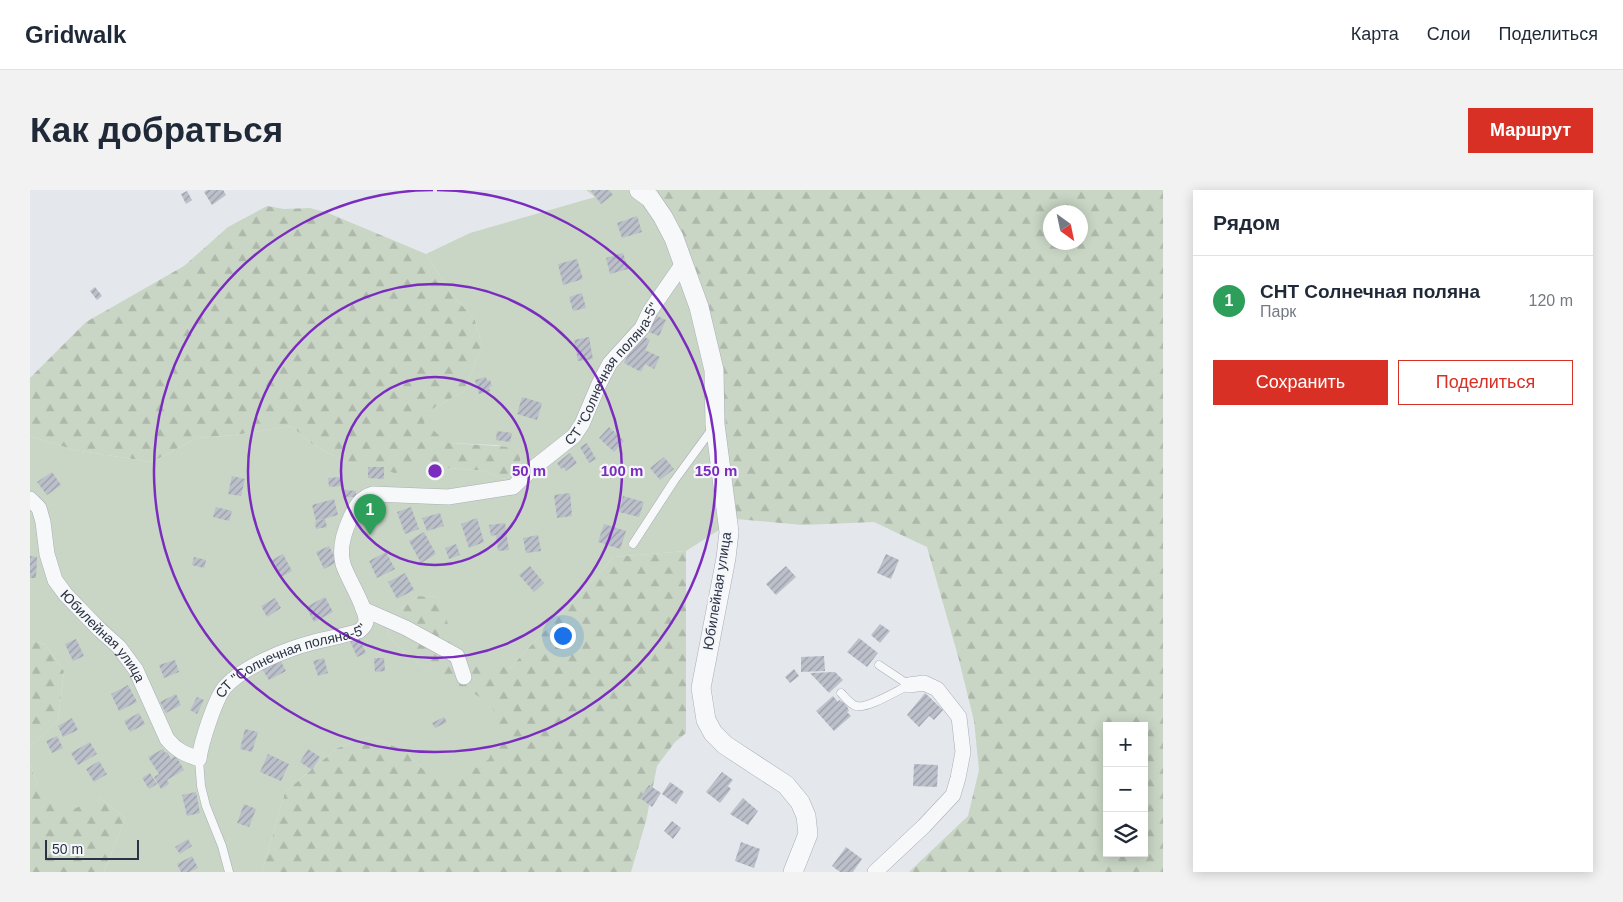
<!DOCTYPE html>
<html lang="ru">
<head>
<meta charset="utf-8">
<style>
	:root { --surface:#fff; --page:#f2f2f3; --text:#1f2937; --muted:#747a83; --line:#e0e1e3; --accent:#d93025 }
	body { margin:0; font-family:Arial,sans-serif; background:var(--page); color:var(--text) }
	.controls { position:absolute; right:15px; bottom:15px; display:grid; overflow:hidden; border-radius:0px; box-shadow:0 2px 12px #0003 }
	.controls button { width:45px; height:45px; display:grid; place-items:center; padding:0; border:0; border-bottom:1px solid var(--line); background:var(--surface); color:var(--text); font:25px sans-serif }
	.compass { position:absolute; left:1013px; top:15px; width:45px; height:45px; border-radius:50%; background:var(--surface); box-shadow:0 2px 12px #0003; rotate:147deg }
	.scale { position:absolute; left:15px; bottom:12px; width:94px; box-sizing:border-box; padding-left:5px; border:2px solid #2b3445; border-top:0; font-size:14px; line-height:18px; white-space:nowrap; color:#2b3445; -webkit-text-stroke:4px #f4f6f9; paint-order:stroke }
	.you { position:absolute; left:532px; top:445px; width:18px; height:18px; margin:-12px; border:4px solid #fff; border-radius:50%; background:#1a73e8; box-shadow:0 0 0 8px #1a73e833 }
	.badge { display:grid; place-items:center; width:32px; height:32px; border-radius:50%; background:var(--accent); color:#fff; font-size:16px; font-weight:700 }
	.pin { position:absolute; translate:-50% -41px; filter:drop-shadow(0 1px 2px #0008) }
	.pin::after { content:''; position:absolute; top:26px; width:18px; height:15px; background:inherit; clip-path:polygon(0 0,100% 0,50% 100%) }
	.list { margin:0; padding:0; list-style:none }
	h2 { display:flex; justify-content:space-between; align-items:center; height:65px; margin:0; padding:0 20px; font-size:21px }
	h2 small { font-size:16px; font-weight:400; color:var(--muted) }
	.list li { display:grid; grid-template-columns:32px 1fr auto; gap:15px; align-items:center; box-sizing:border-box; height:90px; padding:0 20px; border-top:1px solid var(--line) }
	.list b { display:block; font-size:19px; white-space:nowrap }
	.list p { margin:0; font-size:16px; white-space:nowrap; color:var(--muted) }
	.list em { font-size:16px; font-style:normal; color:var(--muted) }
	.actions { display:flex; gap:10px; padding:15px 20px }
	.actions a { flex:1; padding:11px 0; border:1px solid var(--accent); border-radius:0px; text-align:center; font-size:18px; color:var(--accent) }
	.actions .main { background:var(--accent); color:#fff }
	.icon { flex:none; width:28px; height:28px; fill:none; stroke:currentColor; stroke-width:2; stroke-linecap:round; stroke-linejoin:round }
	.map { position:relative; flex:none; width:1133px; height:682px; overflow:hidden; border-radius:0px }
	header { display:flex; align-items:center; gap:30px; box-sizing:border-box; height:70px; padding:0 25px; background:var(--surface); border-bottom:1px solid var(--line) }
	header strong { font-size:24px }
	nav { display:flex; gap:28px; margin-inline-start:auto; font-size:18px }
	.intro { display:flex; align-items:center; justify-content:space-between; box-sizing:border-box; height:120px; padding:0 30px }
	h1 { margin:0; font-size:35px }
	.button { padding:12px 22px; border-radius:0px; background:var(--accent); color:#fff; font-size:18px; font-weight:700 }
	main { display:flex; gap:30px; padding:0 30px }
	aside { flex:1; background:var(--surface); border-radius:0px; box-shadow:0 2px 12px #0003 }
	.map>svg:first-child { display:block }
</style>
</head>
<body>
<header>
<strong>Gridwalk</strong>
<nav><a>Карта</a><a>Слои</a><a>Поделиться</a></nav>
</header>
<div class="intro"><h1>Как добраться</h1><a class="button">Маршрут</a></div>
<main>
<div class="map">
<svg width="1133" height="682" viewBox="0 0 1133 682">
	<defs>
		<pattern id="forest-firs" width="22" height="20" patternUnits="userSpaceOnUse" patternTransform="scale(1.25)"><rect width="22" height="20" fill="#c9d6c5"/><path d="M5 1l3.5 6h-7zM16 11l3.5 6h-7z" fill="#adb8ab"/></pattern>
		<pattern id="building-hatch" width="6" height="6" patternUnits="userSpaceOnUse" patternTransform="scale(1.25)"><rect width="6" height="6" fill="#bbc0ca"/><path d="M-1 1l2-2M0 6l6-6M5 7l2-2" fill="none" stroke="#989da6"/></pattern>
	</defs>
	<rect width="100%" height="100%" fill="#e4e7ec"/>
	<g fill="url(#forest-firs)" fill-rule="evenodd">
		<path d="M 625,0 L 1133,0 L 1133,682 L 879,682 L 938,626 L 949,580 L 944,531 L 928,466 L 897,357 L 844,332 L 773,335 L 706,329 L 621,2 ZM 1021,22 L 1050,22 L 1050,52 L 1021,52 ZM 1077,536 L 1114,536 L 1114,663 L 1077,663 Z"/>
		<path d="M 237,16 L 254,19 L 280,18 L 298,23 L 396,64 L 421,103 L 445,130 L 452,156 L 434,201 L 399,221 L 419,253 L 484,257 L 491,265 L 490,278 L 485,286 L 473,289 L 454,281 L 394,276 L 365,284 L 311,270 L 282,254 L 261,236 L 205,245 L 167,248 L 122,272 L 44,260 L 0,246 L 0,188 L 56,132 L 154,76 L 198,37 Z"/>
		<path d="M 656,361 L 656,543 L 645,552 L 627,576 L 616,631 L 601,682 L 232,682 L 255,602 L 307,558 L 338,547 L 373,559 L 393,579 L 423,493 L 389,474 L 359,447 L 357,428 L 388,406 L 408,407 L 417,427 L 479,479 L 584,367 Z"/>
		<path d="M 0,451 L 15,454 L 34,481 L 28,530 L 0,557 Z"/>
		<path d="M 0,572 L 7,595 L 69,607 L 95,628 L 74,682 L 0,682 Z"/>
	</g>
	<path fill="#c9d6c5" d="M 556,0 L 625,0 L 621,2 L 689,169 L 706,329 L 656,361 L 584,367 L 479,479 L 448,469 L 424,450 L 408,407 L 388,406 L 357,428 L 359,447 L 389,474 L 461,513 L 469,539 L 459,569 L 428,590 L 393,579 L 373,559 L 338,547 L 307,558 L 255,602 L 232,682 L 74,682 L 95,628 L 69,607 L 44,619 L 7,595 L 0,572 L 0,557 L 28,530 L 34,481 L 15,454 L 0,451 L 0,246 L 44,260 L 122,272 L 167,248 L 205,245 L 261,236 L 282,254 L 311,270 L 365,283 L 394,276 L 454,281 L 473,289 L 485,286 L 490,278 L 491,265 L 484,258 L 466,255 L 419,253 L 394,233 L 399,221 L 434,201 L 452,156 L 445,130 L 421,103 L 396,64 L 440,43 L 565,7 Z"/>
	<g fill="url(#building-hatch)">
		<path d="M 177,0 L 193,0 L 196,5 L 182,15 L 174,2 Z"/>
		<path d="M 563,0 L 579,0 L 583,5 L 571,14 L 561,1 Z"/>
		<path d="M 157,1 L 162,10 L 156,14 L 151,4 Z"/>
		<path d="M 607,26 L 612,42 L 592,48 L 587,33 Z"/>
		<path d="M 593,63 L 598,79 L 580,84 L 576,68 Z"/>
		<path d="M 547,69 L 553,89 L 533,95 L 528,74 Z"/>
		<path d="M 65,97 L 72,106 L 67,110 L 60,101 Z"/>
		<path d="M 552,103 L 556,118 L 543,121 L 539,107 Z"/>
		<path d="M 625,125 L 636,130 L 629,146 L 619,142 Z"/>
		<path d="M 611,145 L 620,150 L 615,160 L 630,167 L 624,179 L 615,174 L 611,182 L 594,173 L 605,151 Z"/>
		<path d="M 559,147 L 563,169 L 548,171 L 544,150 Z"/>
		<path d="M 456,187 L 457,191 L 460,190 L 462,196 L 459,197 L 460,201 L 449,204 L 445,190 Z"/>
		<path d="M 492,207 L 512,213 L 507,230 L 487,224 Z"/>
		<path d="M 579,237 L 594,251 L 584,262 L 569,248 Z"/>
		<path d="M 467,241 L 482,243 L 480,252 L 466,250 Z"/>
		<path d="M 557,253 L 566,269 L 559,273 L 550,257 Z"/>
		<path d="M 540,263 L 547,273 L 536,281 L 533,277 L 531,279 L 527,273 Z"/>
		<path d="M 634,267 L 644,279 L 630,290 L 620,278 Z"/>
		<path d="M 338,277 L 354,277 L 354,289 L 338,288 Z"/>
		<path d="M 22,282 L 31,295 L 17,305 L 7,292 Z"/>
		<path d="M 202,286 L 215,289 L 211,306 L 198,304 Z"/>
		<path d="M 311,287 L 312,296 L 299,297 L 298,288 Z"/>
		<path d="M 315,300 L 326,301 L 326,307 L 315,307 Z"/>
		<path d="M 540,303 L 542,326 L 527,328 L 524,305 Z"/>
		<path d="M 593,306 L 614,312 L 609,327 L 589,322 Z"/>
		<path d="M 304,309 L 308,325 L 286,331 L 282,315 Z"/>
		<path d="M 186,317 L 202,321 L 199,331 L 183,327 Z"/>
		<path d="M 381,317 L 389,339 L 375,344 L 367,322 Z"/>
		<path d="M 410,323 L 414,336 L 397,341 L 392,328 Z"/>
		<path d="M 447,328 L 454,352 L 439,358 L 431,334 Z"/>
		<path d="M 295,329 L 297,337 L 286,339 L 285,332 Z"/>
		<path d="M 475,333 L 479,360 L 468,361 L 466,345 L 461,346 L 459,335 Z"/>
		<path d="M 574,334 L 596,341 L 590,359 L 568,352 Z"/>
		<path d="M 394,342 L 406,364 L 391,373 L 379,351 Z"/>
		<path d="M 508,345 L 511,361 L 496,363 L 493,348 Z"/>
		<path d="M 426,354 L 430,365 L 419,369 L 415,358 Z"/>
		<path d="M 299,356 L 307,372 L 294,379 L 286,362 Z"/>
		<path d="M 356,362 L 365,379 L 347,388 L 339,371 Z"/>
		<path d="M 253,364 L 262,381 L 251,387 L 242,370 Z"/>
		<path d="M 856,364 L 869,370 L 861,389 L 847,383 Z"/>
		<path d="M 0,366 L 7,367 L 6,388 L 0,388 Z"/>
		<path d="M 164,367 L 176,370 L 174,378 L 162,375 Z"/>
		<path d="M 500,376 L 514,393 L 504,402 L 489,385 Z"/>
		<path d="M 756,376 L 766,387 L 746,405 L 736,394 Z"/>
		<path d="M 375,383 L 384,400 L 367,409 L 358,392 Z"/>
		<path d="M 295,407 L 303,422 L 284,432 L 276,417 Z"/>
		<path d="M 245,408 L 251,418 L 237,427 L 231,416 Z"/>
		<path d="M 850,434 L 860,441 L 850,453 L 841,445 Z"/>
		<path d="M 329,447 L 336,463 L 327,467 L 320,451 Z"/>
		<path d="M 829,448 L 848,463 L 837,477 L 817,462 Z"/>
		<path d="M 46,449 L 54,466 L 43,471 L 35,454 Z"/>
		<path d="M 794,466 L 795,481 L 771,482 L 771,467 Z"/>
		<path d="M 294,468 L 298,483 L 288,486 L 283,471 Z"/>
		<path d="M 344,468 L 354,468 L 355,481 L 345,482 Z"/>
		<path d="M 145,470 L 149,482 L 134,488 L 129,475 Z"/>
		<path d="M 250,470 L 256,481 L 239,490 L 232,479 Z"/>
		<path d="M 764,479 L 769,486 L 760,493 L 755,487 Z"/>
		<path d="M 805,482 L 813,490 L 799,503 L 780,483 Z"/>
		<path d="M 98,495 L 107,512 L 89,521 L 81,504 Z"/>
		<path d="M 895,503 L 913,520 L 904,530 L 899,526 L 889,537 L 877,525 Z"/>
		<path d="M 146,504 L 151,515 L 136,523 L 130,512 Z"/>
		<path d="M 803,506 L 808,512 L 809,510 L 813,512 L 817,516 L 819,521 L 817,522 L 821,526 L 804,541 L 786,521 Z"/>
		<path d="M 167,507 L 174,510 L 167,524 L 160,520 Z"/>
		<path d="M 109,523 L 115,534 L 100,542 L 94,531 Z"/>
		<path d="M 414,527 L 417,532 L 405,538 L 402,533 Z"/>
		<path d="M 42,528 L 48,540 L 33,547 L 28,536 Z"/>
		<path d="M 215,539 L 228,542 L 222,562 L 210,559 Z"/>
		<path d="M 27,546 L 33,558 L 22,563 L 16,551 Z"/>
		<path d="M 60,552 L 67,564 L 48,575 L 41,563 Z"/>
		<path d="M 133,559 L 135,563 L 137,562 L 141,569 L 146,566 L 154,580 L 137,590 L 139,594 L 131,599 L 124,587 L 129,584 L 118,567 Z"/>
		<path d="M 278,559 L 290,567 L 282,580 L 270,572 Z"/>
		<path d="M 238,564 L 259,574 L 251,591 L 230,582 Z"/>
		<path d="M 69,571 L 77,584 L 64,592 L 56,579 Z"/>
		<path d="M 884,574 L 908,575 L 907,597 L 883,596 Z"/>
		<path d="M 692,582 L 703,590 L 698,596 L 701,599 L 690,613 L 676,602 Z"/>
		<path d="M 120,583 L 127,594 L 119,599 L 112,588 Z"/>
		<path d="M 640,592 L 654,602 L 646,614 L 632,604 Z"/>
		<path d="M 619,595 L 631,603 L 622,617 L 610,608 Z"/>
		<path d="M 166,602 L 170,623 L 157,626 L 152,605 Z"/>
		<path d="M 713,608 L 728,621 L 718,635 L 700,624 Z"/>
		<path d="M 214,614 L 226,619 L 219,637 L 207,633 Z"/>
		<path d="M 642,631 L 651,638 L 643,649 L 634,641 Z"/>
		<path d="M 158,649 L 162,656 L 150,664 L 145,657 Z"/>
		<path d="M 711,652 L 730,659 L 724,678 L 705,671 Z"/>
		<path d="M 816,657 L 832,669 L 823,682 L 810,682 L 802,676 Z"/>
		<path d="M 162,666 L 168,678 L 159,682 L 151,682 L 147,674 Z"/>
	</g>
	<g fill="none" stroke-linecap="round" stroke-linejoin="round">
		<defs>
			<g id="service">
				<path d="M 603,354 L 644,291 L 682,239"/>
				<path d="M 811,503 C 815,507 820,514 826,516 C 838,519 868,500 879,495 L 849,475"/>
				<path d="M 169,569 L 171,596 L 176,616 L 192,656 L 199,682"/>
			</g>
			<g id="minor">
				<path id="s1" d="M 0,309 L 9,318 L 13,332 L 17,364 L 25,390 L 36,405 L 70,440 L 89,457 L 106,480 L 137,549 C 147,561 155,564 169,569 C 171,553 185,509 195,497 C 214,476 257,459 284,452 C 299,448 314,446 329,441 C 332,439 335,435 336,432 C 337,418 317,388 313,374 C 309,359 314,342 320,329 C 325,317 330,308 343,304 L 418,307 L 483,297 L 501,280 L 544,246 L 552,234 L 569,194 L 580,173 L 612,138 L 620,121 L 654,72"/>
				<path d="M 333,419 L 376,438 L 427,466 L 434,487"/>
				<path d="M 845,682 L 894,636 L 923,605 L 928,588 L 933,562 L 929,527 L 907,499 L 894,493 L 879,495"/>
			</g>
			<path id="tertiary" d="M 609,0 L 620,8 L 633,27 L 644,48 L 669,117 L 684,180 L 685,234 L 699,342 L 696,368 L 671,498 L 676,530 L 683,543 L 695,555 L 756,595 L 770,612 L 776,626 L 778,644 L 763,682"/>
		</defs>
		<use href="#service" stroke="#a9aeb7" stroke-width="9"/>
		<use href="#minor" stroke="#a9aeb7" stroke-width="16"/>
		<use href="#tertiary" stroke="#a9aeb7" stroke-width="20"/>
		<use href="#service" stroke="#f7f8fa" stroke-width="8"/>
		<use href="#minor" stroke="#f7f8fa" stroke-width="15"/>
		<use href="#tertiary" stroke="#f7f8fa" stroke-width="19"/>
	</g>
	<g fill="none" stroke="#7b2cbf" stroke-width="2.5">
		<circle cx="405" cy="281" r="94"/>
		<circle cx="405" cy="281" r="187"/>
		<path d="M407 0A281 281 0 1 1 403 0"/>
	</g>
	<g text-anchor="middle" stroke-width="4.5" stroke-linejoin="round" paint-order="stroke">
		<g font-size="14" fill="#2b3445" stroke="#f4f6f9">
			<text dy="5" stroke="none"><textPath href="#s1" startOffset="996">СТ "Солнечная поляна-5"</textPath></text>
			<text transform="translate(687 401) rotate(-81)" y="5">Юбилейная улица</text>
			<text dy="5" stroke="none"><textPath href="#s1" startOffset="161">Юбилейная улица</textPath></text>
			<text dy="5" stroke="none"><textPath href="#s1" startOffset="471">СТ "Солнечная поляна-5"</textPath></text>
		</g>
	</g>
	<circle cx="405" cy="281" r="8" fill="#7b2cbf" stroke="#f4f6f9" stroke-width="2.5"/>
	<g font-size="15" text-anchor="middle" font-weight="bold" fill="#7b2cbf" stroke="#f4f6f9" stroke-width="4.5" stroke-linejoin="round" paint-order="stroke">
		<text x="499" y="286">50 m</text>
		<text x="592" y="286">100 m</text>
		<text x="686" y="286">150 m</text>
	</g>
</svg>
<div class="controls">
<button>+</button>
<button>−</button>
<button><svg class="icon" aria-label="layers" viewBox="0 0 24 24"><path d="M12 4l9 5-9 5-9-5zM3 14l9 5 9-5"/></svg></button>
</div>
<svg class="compass" viewBox="-18 -18 36 36"><path d="M0-13l5 13h-10z" fill="#e53935"/><path d="M0 13l5-13h-10z" fill="#747a83"/></svg>
<div class="scale">50 m</div>
<div class="you"></div>
<div class="pin badge" style="left:340px;top:345px;background:#2e9e5b">1</div>
</div>
<aside>
<h2>Рядом<small></small></h2>
<ul class="list">
<li><span class="badge" style="background:#2e9e5b">1</span><div><b>СНТ Солнечная поляна</b><p>Парк</p></div><em>120 m</em></li>
</ul>
<div class="actions"><a class="main">Сохранить</a><a>Поделиться</a></div>
</aside>
</main>
</body>
</html>
